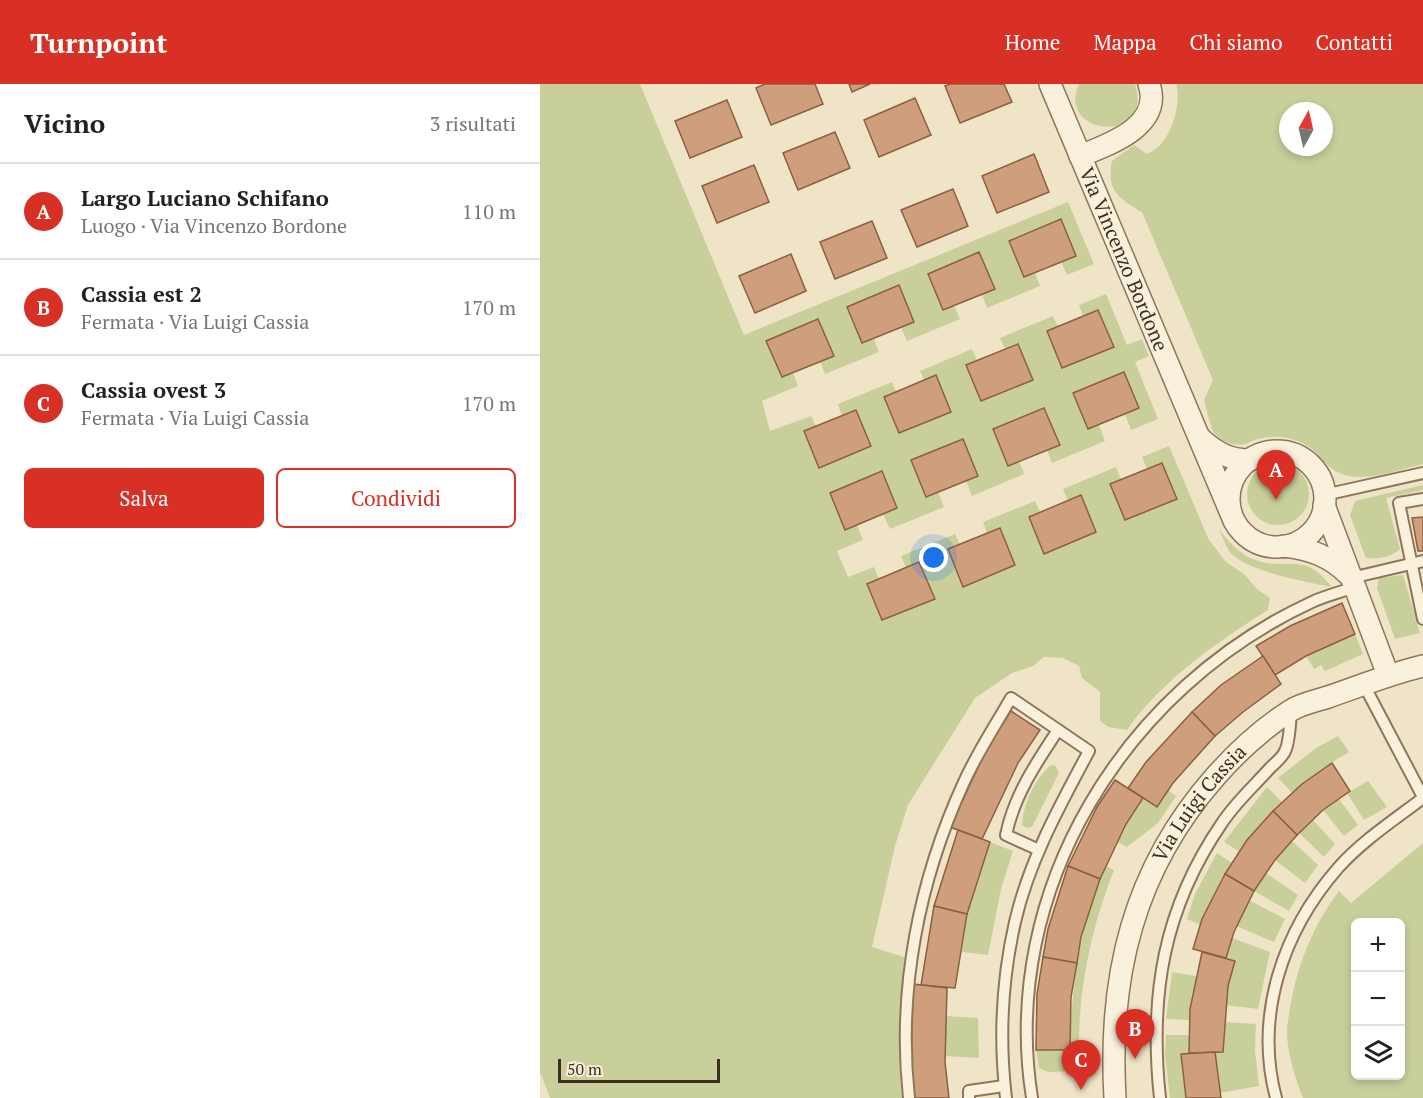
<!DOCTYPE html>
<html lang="it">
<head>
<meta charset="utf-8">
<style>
	:root { --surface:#fff; --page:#f6f6f6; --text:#222; --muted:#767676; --line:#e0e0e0; --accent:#d93025 }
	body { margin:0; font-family:"PT Serif",serif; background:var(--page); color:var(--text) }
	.controls { position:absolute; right:18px; bottom:18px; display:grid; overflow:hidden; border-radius:9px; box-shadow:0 3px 9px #0003 }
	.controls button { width:54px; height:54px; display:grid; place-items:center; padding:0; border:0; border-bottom:2px solid var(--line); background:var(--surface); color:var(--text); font:30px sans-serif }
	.compass { position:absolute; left:739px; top:18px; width:54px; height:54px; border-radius:50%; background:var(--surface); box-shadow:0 3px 9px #0003; rotate:8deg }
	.scale { position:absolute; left:18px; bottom:15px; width:162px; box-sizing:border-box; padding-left:6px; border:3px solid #3d2e20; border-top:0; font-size:16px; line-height:21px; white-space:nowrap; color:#3d2e20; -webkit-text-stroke:4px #f7eed8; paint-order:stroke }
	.you { position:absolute; left:394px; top:474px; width:21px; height:21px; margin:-15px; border:4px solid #fff; border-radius:50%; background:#1a73e8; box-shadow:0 0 0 9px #1a73e833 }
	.badge { display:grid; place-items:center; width:39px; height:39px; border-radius:50%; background:var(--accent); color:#fff; font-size:20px; font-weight:700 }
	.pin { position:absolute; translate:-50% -50px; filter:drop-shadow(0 2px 3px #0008) }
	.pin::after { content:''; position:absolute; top:32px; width:21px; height:18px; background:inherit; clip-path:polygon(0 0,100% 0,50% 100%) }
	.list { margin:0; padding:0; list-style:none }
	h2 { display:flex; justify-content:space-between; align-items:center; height:78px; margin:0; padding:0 24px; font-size:26px }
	h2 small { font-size:20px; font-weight:400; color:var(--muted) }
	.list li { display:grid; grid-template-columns:39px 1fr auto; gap:18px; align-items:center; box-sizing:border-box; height:96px; padding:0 24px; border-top:2px solid var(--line) }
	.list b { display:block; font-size:22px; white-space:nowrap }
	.list p { margin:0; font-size:20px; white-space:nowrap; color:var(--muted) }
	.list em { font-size:20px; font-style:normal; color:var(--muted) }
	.actions { display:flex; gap:12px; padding:18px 24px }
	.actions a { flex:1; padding:14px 0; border:2px solid var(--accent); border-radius:9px; text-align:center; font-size:21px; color:var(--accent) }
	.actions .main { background:var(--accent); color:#fff }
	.icon { flex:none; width:33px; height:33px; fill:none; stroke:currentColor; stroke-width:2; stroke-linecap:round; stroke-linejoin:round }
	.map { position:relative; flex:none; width:883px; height:1014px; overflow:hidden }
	header { display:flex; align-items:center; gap:36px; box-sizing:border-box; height:84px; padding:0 30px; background:var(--accent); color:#fff }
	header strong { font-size:28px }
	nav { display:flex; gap:33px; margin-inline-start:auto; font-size:21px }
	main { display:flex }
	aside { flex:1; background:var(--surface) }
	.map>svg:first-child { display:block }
</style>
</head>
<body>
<header>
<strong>Turnpoint</strong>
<nav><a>Home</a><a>Mappa</a><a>Chi siamo</a><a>Contatti</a></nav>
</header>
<main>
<aside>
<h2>Vicino<small>3 risultati</small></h2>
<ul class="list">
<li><span class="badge">A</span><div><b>Largo Luciano Schifano</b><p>Luogo · Via Vincenzo Bordone</p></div><em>110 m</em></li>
<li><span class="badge">B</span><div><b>Cassia est 2</b><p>Fermata · Via Luigi Cassia</p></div><em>170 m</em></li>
<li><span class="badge">C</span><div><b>Cassia ovest 3</b><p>Fermata · Via Luigi Cassia</p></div><em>170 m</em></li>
</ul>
<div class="actions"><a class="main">Salva</a><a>Condividi</a></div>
</aside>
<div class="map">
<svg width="883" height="1014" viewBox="0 0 883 1014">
	<rect width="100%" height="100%" fill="#f0e4c8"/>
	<g fill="#c9cf9b" fill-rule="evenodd">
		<path d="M 0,0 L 100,0 L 204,251 L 528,118 L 554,180 L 527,191 L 521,178 L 536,172 L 520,136 L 469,157 L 484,193 L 495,189 L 500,202 L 447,224 L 442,210 L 454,205 L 439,169 L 388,190 L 403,226 L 414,222 L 420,235 L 367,257 L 361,243 L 374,237 L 358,201 L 307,223 L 322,259 L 334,255 L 339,268 L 285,290 L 280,277 L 278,235 L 226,257 L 241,293 L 253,289 L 258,302 L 222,317 L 230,347 L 271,332 L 276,342 L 264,347 L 280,384 L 331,362 L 316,326 L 302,332 L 298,320 L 352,298 L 356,308 L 345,313 L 360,349 L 411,328 L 396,292 L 384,296 L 380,287 L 432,265 L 437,276 L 426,281 L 441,317 L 493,296 L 478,260 L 465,265 L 460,254 L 513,232 L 518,243 L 507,247 L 522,284 L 573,263 L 558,226 L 543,232 L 539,221 L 566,210 L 587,261 L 602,255 L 609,272 L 595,278 L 618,335 L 591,346 L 585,330 L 599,324 L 584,288 L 533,309 L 548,345 L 559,341 L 565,357 L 512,379 L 507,366 L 504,324 L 453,345 L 467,382 L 479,377 L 484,390 L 432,412 L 426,397 L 438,391 L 423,355 L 371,377 L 386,412 L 398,408 L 404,423 L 350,445 L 343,430 L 357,424 L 342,388 L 290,409 L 305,445 L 317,441 L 323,456 L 297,467 L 308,493 L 334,483 L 339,495 L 327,500 L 342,536 L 394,514 L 379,479 L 366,484 L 361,472 L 415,450 L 420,461 L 408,466 L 423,503 L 475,482 L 460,444 L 447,449 L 443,438 L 495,417 L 500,428 L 489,433 L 505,469 L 556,448 L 541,412 L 528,417 L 523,405 L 576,383 L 581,395 L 570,400 L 586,436 L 637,415 L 622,379 L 607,385 L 602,373 L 629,362 L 669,456 L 686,478 L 704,490 L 717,505 L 730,514 L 728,526 C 676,559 622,596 587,646 L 568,643 L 560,637 L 560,608 L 542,594 L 539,582 L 523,574 L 504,573 L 493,582 L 472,589 L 435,614 L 368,721 L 355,762 L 332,863 L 364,873 L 359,982 L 362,1014 L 10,1014 L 0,988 Z"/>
		<path d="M 539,0 L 595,0 C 615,62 515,52 539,0 Z"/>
		<path d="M 636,0 L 883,0 L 883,380 C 856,386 814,404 790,383 C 775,370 776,363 754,356 C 743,352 729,352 718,355 C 713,356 709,359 705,360 C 694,363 679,357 673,347 C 669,338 667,326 664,316 L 673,296 L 602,128 C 579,115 566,107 572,77 L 594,61 L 607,70 C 611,68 616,65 619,62 C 632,51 642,16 636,0 ZM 748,27 L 784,27 L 784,63 L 748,63 Z"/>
		<circle cx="738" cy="410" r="31"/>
		<path d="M 883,401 L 883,406 L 846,414 L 860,465 C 850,474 839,475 826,474 L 810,431 L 815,417 Z"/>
		<path d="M 679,445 C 691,461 705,476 727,479 C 761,483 766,472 792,503 C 768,498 703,487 689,467 C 685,460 682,452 679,445 Z"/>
		<path d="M 863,491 L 880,549 L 855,555 L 837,504 L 839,494 Z"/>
		<path d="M 815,550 L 823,570 L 785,587 L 781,581 L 774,585 L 766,572 Z"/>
		<path d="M 798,652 L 809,668 L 788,681 L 752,709 L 738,694 L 776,664 Z"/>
		<path d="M 511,681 L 516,682 L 519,689 L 492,743 L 487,744 L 482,741 C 483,720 495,694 511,681 Z"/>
		<path d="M 828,697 L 847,723 L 824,736 L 807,709 Z"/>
		<path d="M 727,703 L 742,718 L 707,756 L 700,768 L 684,758 Z"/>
		<path d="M 628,706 L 636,712 L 618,739 L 587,763 L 577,758 L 586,740 L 603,714 L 617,723 Z"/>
		<path d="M 799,715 L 818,741 L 804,752 L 783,726 Z"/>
		<path d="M 773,736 L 795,760 L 784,773 L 759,749 Z"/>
		<path d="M 752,757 L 778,781 L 765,799 L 735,776 Z"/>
		<path d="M 450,758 L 473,767 L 461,805 L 448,871 L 422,868 L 428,825 Z"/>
		<path d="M 883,759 L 883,1014 L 763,1014 C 755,994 747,969 747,947 C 747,940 749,932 750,924 C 757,882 773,841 799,807 L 811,819 ZM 816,838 L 860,838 L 860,992 L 816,992 Z"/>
		<path d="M 677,769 L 692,779 L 682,794 L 661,841 L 647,835 L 655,810 Z"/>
		<path d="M 566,782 L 574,786 C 549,850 535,918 540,987 L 508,988 L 499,984 L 496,966 L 530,965 C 532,901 539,840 566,782 Z"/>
		<path d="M 726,789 L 758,811 L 749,827 L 714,807 Z"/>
		<path d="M 709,816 L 745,835 L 734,858 L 696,842 Z"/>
		<path d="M 692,854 L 730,868 L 718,925 L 685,921 L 688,902 L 695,877 L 686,874 Z"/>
		<path d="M 632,888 L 656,892 L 650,936 L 626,935 Z"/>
		<path d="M 406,932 L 438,934 L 439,974 L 405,972 Z"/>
		<path d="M 684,938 L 716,940 L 715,967 L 719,1002 L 679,1009 L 675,968 L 683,968 Z"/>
		<path d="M 626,951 L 650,951 L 649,969 L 641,970 L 646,1014 L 630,1014 L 625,970 Z"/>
	</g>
	<g fill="#cf9f7d" stroke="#8d5f41" stroke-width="1.5">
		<path d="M 225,0 L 275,0 L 283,20 L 231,41 L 216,4 Z"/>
		<path d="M 309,0 L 330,0 L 312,8 Z"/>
		<path d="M 410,0 L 464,0 L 472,18 L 420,39 L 405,2 Z"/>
		<path d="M 375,14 L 391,51 L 339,73 L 324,36 Z"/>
		<path d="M 187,16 L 202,53 L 150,74 L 135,37 Z"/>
		<path d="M 295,48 L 310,84 L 258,106 L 243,69 Z"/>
		<path d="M 494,70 L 509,108 L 457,129 L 442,92 Z"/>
		<path d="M 214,81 L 229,118 L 177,139 L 162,102 Z"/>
		<path d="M 413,105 L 428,142 L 377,163 L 361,126 Z"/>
		<path d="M 521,135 L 536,172 L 484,193 L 469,157 Z"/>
		<path d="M 332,137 L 347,174 L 295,195 L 280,158 Z"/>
		<path d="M 439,168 L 455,205 L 403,226 L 388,190 Z"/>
		<path d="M 251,170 L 266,207 L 215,229 L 199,192 Z"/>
		<path d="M 359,201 L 374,238 L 322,259 L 307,223 Z"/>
		<path d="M 558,226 L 574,263 L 522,284 L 507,247 Z"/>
		<path d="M 278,235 L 294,272 L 242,293 L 226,257 Z"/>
		<path d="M 478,260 L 493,296 L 441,317 L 426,281 Z"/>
		<path d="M 584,288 L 599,324 L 548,345 L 533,309 Z"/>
		<path d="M 396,291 L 411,328 L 359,349 L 344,313 Z"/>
		<path d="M 504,324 L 520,361 L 468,382 L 453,345 Z"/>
		<path d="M 316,326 L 331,362 L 279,384 L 264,347 Z"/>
		<path d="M 423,355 L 438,392 L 386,413 L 371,376 Z"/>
		<path d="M 622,379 L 637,415 L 585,436 L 570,400 Z"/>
		<path d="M 342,387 L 357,424 L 305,446 L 290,409 Z"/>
		<path d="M 541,411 L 556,448 L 504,470 L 489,433 Z"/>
		<path d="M 883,433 L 883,467 L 878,467 L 872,434 Z"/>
		<path d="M 460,444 L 475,481 L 423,503 L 408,465 Z"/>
		<path d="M 379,478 L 395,515 L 342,536 L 327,500 Z"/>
		<path d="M 802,519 L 815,550 L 766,572 L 735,591 L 716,562 L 750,542 Z"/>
		<path d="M 723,572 L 741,600 L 703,628 L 675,652 L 652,628 L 681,601 Z"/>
		<path d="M 471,627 L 500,646 L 478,679 L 442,755 L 410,743 L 448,662 Z"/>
		<path d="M 652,628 L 675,652 L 633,699 L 617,723 L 588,704 L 606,678 Z"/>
		<path d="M 792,679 L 810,707 L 783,726 L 757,751 L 733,727 L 762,700 Z"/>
		<path d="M 575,696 L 603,714 L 586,740 L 560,795 L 528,782 L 557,723 Z"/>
		<path d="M 733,727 L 757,751 L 735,776 L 714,807 L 685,790 L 707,756 Z"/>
		<path d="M 418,746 L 450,758 L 427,830 L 394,822 Z"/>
		<path d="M 528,782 L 560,795 L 541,853 L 537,879 L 503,873 L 508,845 Z"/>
		<path d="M 685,790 L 714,807 L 694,848 L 686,874 L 653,865 L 662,835 Z"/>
		<path d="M 394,822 L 427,830 L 415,904 L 381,901 Z"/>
		<path d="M 662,868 L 695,877 L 688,902 L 683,968 L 649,969 L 650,925 Z"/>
		<path d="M 503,873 L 537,879 L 531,913 L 530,966 L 496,966 L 497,910 Z"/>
		<path d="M 373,900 L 407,904 L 405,978 L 409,1014 L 374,1014 L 371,980 Z"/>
		<path d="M 675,968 L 681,1014 L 646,1014 L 641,970 Z"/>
	</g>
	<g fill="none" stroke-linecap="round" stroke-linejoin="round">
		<defs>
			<g id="lane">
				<path d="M 784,411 L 883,389"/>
				<path d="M 883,415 L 859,419 L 883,535"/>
				<path d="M 811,494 L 883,477"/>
				<path d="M 824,601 L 883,713"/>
				<path d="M 499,766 L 466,751 C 474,712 496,679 518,646"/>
				<path d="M 369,1014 C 357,906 379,796 424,698 C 437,669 455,642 471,614 L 549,667 C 520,721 489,777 475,838 C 462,895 459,955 466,1014"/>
				<path d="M 429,1014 L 429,1007 L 464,1002"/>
				<path d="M 492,1014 C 459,806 585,604 772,518 C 785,512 801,508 815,503"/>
				<path d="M 620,1014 C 609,912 623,825 682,739 C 695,719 714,702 730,684 C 735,679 743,673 745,667 C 750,658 750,637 751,626"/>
				<path d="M 736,1014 C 714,931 743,847 798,784 C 822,757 854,736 883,714"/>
			</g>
			<g id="street">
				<path id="s1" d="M 510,0 L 690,427"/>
				<path d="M 540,72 C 570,60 623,42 609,0"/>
				<path d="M 660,354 C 675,368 689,376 710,376"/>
				<circle cx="737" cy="415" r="48"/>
				<path d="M 784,421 L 848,591"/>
				<path d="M 744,462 C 770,465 790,472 809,491"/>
				<path id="s2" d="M 575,1014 C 568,893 593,786 675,693 C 696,669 722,645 750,627 C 760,620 776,617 788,613 C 820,602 850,590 883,582"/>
			</g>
		</defs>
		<use href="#lane" stroke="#8d765c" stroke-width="14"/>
		<use href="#street" stroke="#8d765c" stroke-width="24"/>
		<use href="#lane" stroke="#faf1dc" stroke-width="10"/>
		<use href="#street" stroke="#faf1dc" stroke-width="21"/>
	</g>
	<g text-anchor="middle" stroke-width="4.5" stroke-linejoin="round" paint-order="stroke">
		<g font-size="20" fill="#3d2e20" stroke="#f7eed8">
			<text dy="7" stroke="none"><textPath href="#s1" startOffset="190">Via Vincenzo Bordone</textPath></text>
			<text dy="7" stroke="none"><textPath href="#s2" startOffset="315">Via Luigi Cassia</textPath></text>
		</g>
	</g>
</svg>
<div class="controls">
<button>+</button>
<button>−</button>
<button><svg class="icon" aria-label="layers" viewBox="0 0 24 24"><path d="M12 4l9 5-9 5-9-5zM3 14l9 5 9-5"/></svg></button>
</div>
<svg class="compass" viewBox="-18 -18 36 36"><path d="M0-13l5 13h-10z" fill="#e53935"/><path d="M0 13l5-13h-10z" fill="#767676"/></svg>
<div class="scale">50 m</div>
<div class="you"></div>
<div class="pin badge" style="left:736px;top:416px">A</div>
<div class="pin badge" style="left:595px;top:975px">B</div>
<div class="pin badge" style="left:541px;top:1006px">C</div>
</div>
</main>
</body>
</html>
